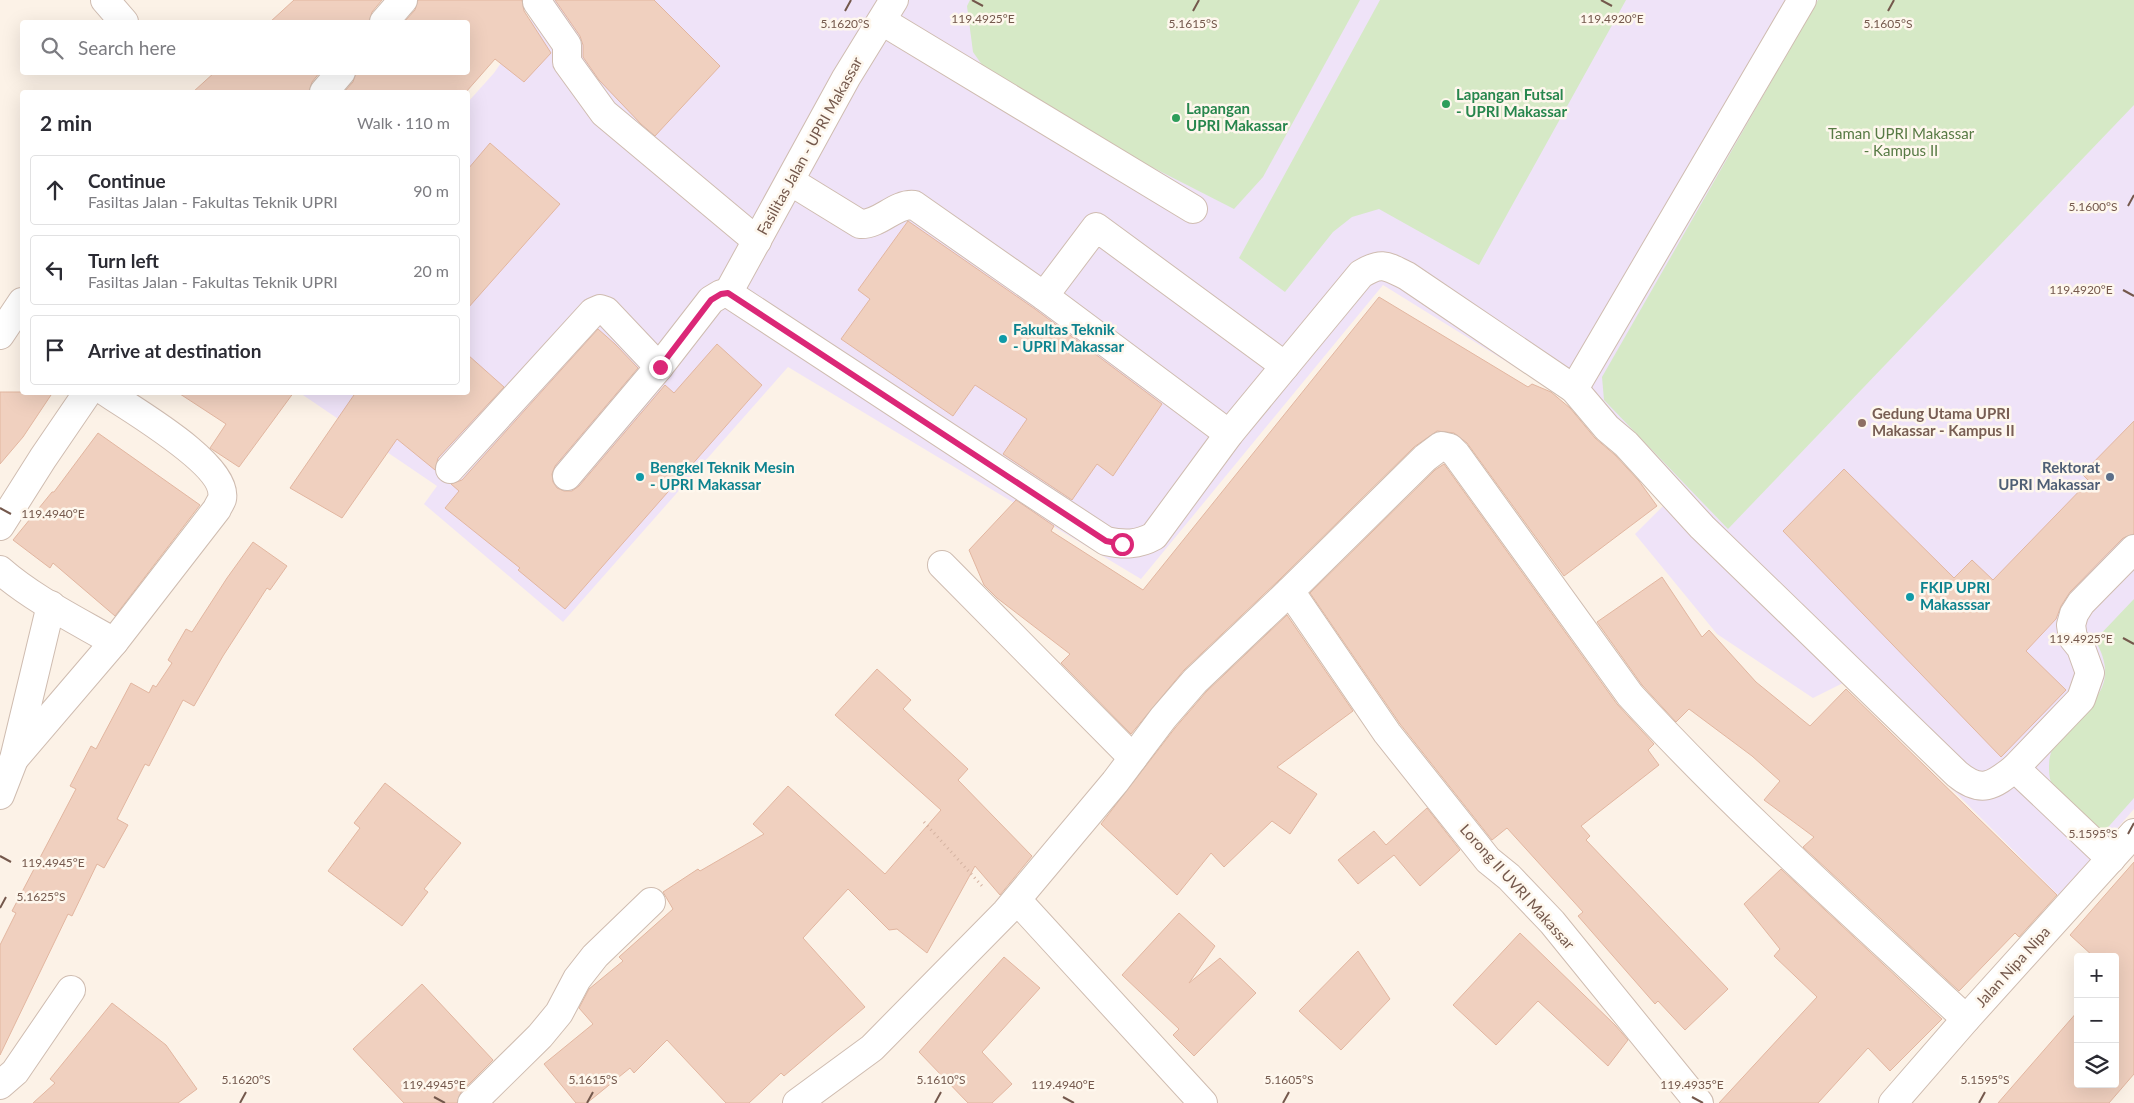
<!DOCTYPE html>
<html lang="en">
<head>
<meta charset="utf-8">
<style>
	:root { --surface:#fff; --page:#f7f7f7; --text:#2b2b33; --muted:#7c7c81; --line:#e1e1e2 }
	body { margin:0; font-family:Lato,sans-serif; background:var(--page); color:var(--text) }
	.controls { position:absolute; right:15px; bottom:15px; display:grid; overflow:hidden; border-radius:5px; box-shadow:0 5px 20px #0002 }
	.controls button { width:45px; height:45px; display:grid; place-items:center; padding:0; border:0; border-bottom:1px solid var(--line); background:var(--surface); color:var(--text); font:25px sans-serif }
	.stop { position:absolute; width:15px; height:15px; margin:-11px; border:4px solid #db2777; border-radius:50%; background:#fff }
	.stop.end { background:#db2777; border-color:#fff; box-shadow:0 1px 5px #0008 }
	.list { margin:0; padding:0; list-style:none }
	h2 { display:flex; justify-content:space-between; align-items:center; height:65px; margin:0; padding:0 20px; font-size:21px }
	h2 small { font-size:16px; font-weight:400; color:var(--muted) }
	.list li { display:grid; grid-template-columns:32px 1fr auto; gap:15px; align-items:center; box-sizing:border-box; height:70px; margin:0 10px 10px; padding:0 10px; border:1px solid var(--line); border-radius:5px }
	.list b { display:block; font-size:19px; white-space:nowrap }
	.list p { margin:0; font-size:16px; white-space:nowrap; color:var(--muted) }
	.list em { font-size:16px; font-style:normal; color:var(--muted) }
	.icon { flex:none; width:28px; height:28px; fill:none; stroke:currentColor; stroke-width:2; stroke-linecap:round; stroke-linejoin:round }
	.map { position:relative; flex:none; width:2134px; height:1103px; overflow:hidden }
	.search { position:absolute; background:var(--surface); box-shadow:0 5px 20px #0002; left:20px; top:20px; width:450px; height:55px; display:flex; align-items:center; gap:12px; box-sizing:border-box; padding:0 18px; border-radius:5px; color:var(--muted); font-size:19px }
	.panel { position:absolute; background:var(--surface); box-shadow:0 5px 20px #0002; left:20px; top:90px; width:450px; height:305px; border-radius:5px }
	.map>svg:first-child { display:block }
</style>
</head>
<body>
<div class="map">
<svg width="2134" height="1103" viewBox="0 0 2134 1103">
	<rect width="100%" height="100%" fill="#fcf2e7"/>
	<path fill="#efe3f8" d="M 522,0 L 2134,0 L 2134,809 L 2059,896 L 1845,682 L 1813,698 L 1717,634 L 1635,534 L 1663,506 L 1620,452 L 1560,395 L 1383,285 L 1141,579 L 788,367 L 563,622 L 424,504 L 437,486 L 300,393 L 468,392 L 468,102 L 494,73 L 536,12 Z"/>
	<g fill="#d6e9c6">
		<path d="M 970,0 L 1360,0 L 1263,177 L 1234,209 L 999,89 L 973,52 L 967,6 Z"/>
		<path d="M 1380,0 L 1626,0 L 1479,265 L 1379,209 L 1352,217 L 1333,232 L 1285,292 L 1239,258 Z"/>
		<path d="M 1818,0 L 2134,0 L 2134,105 L 1728,529 L 1604,400 L 1602,377 Z"/>
		<path d="M 2134,599 L 2134,798 L 2102,834 C 2088,822 2065,804 2055,790 C 2050,783 2049,775 2049,768 C 2048,714 2134,707 2095,640 Z"/>
	</g>
	<g fill="#f0d0bf" stroke="#e2b6a0">
		<path d="M 294,0 L 382,0 L 372,12 L 369,22 L 270,22 Z"/>
		<path d="M 418,0 L 522,0 L 524,11 L 551,53 L 524,82 L 495,59 L 466,92 L 344,92 L 353,82 L 356,72 L 468,72 L 468,22 L 404,22 L 415,10 Z"/>
		<path d="M 555,0 L 654,0 L 720,66 L 655,136 L 641,124 L 599,80 L 583,57 L 583,45 L 580,36 Z"/>
		<path d="M 215,72 L 320,72 L 312,82 L 309,92 L 193,92 Z"/>
		<path d="M 490,143 L 560,204 L 468,308 L 468,169 Z"/>
		<path d="M 908,221 L 1035,309 L 1162,404 L 1113,476 L 1097,464 L 1072,500 L 1003,454 L 1027,419 L 975,385 L 953,416 L 841,339 L 870,299 L 858,290 Z"/>
		<path d="M 1379,297 L 1528,387 L 1532,384 L 1551,392 L 1570,408 L 1595,438 L 1615,455 L 1639,481 L 1657,506 L 1564,576 L 1467,443 L 1454,433 L 1437,431 L 1414,447 L 1279,580 L 1184,670 L 1131,734 L 1061,663 L 1070,654 L 997,598 L 984,585 L 969,550 L 1016,500 L 1054,526 L 1051,531 L 1143,590 Z"/>
		<path d="M 598,329 L 615,344 L 638,368 L 555,466 L 552,474 L 553,482 L 557,488 L 564,491 L 572,491 L 579,486 L 665,385 L 674,393 L 717,344 L 762,385 L 565,609 L 518,570 L 520,568 L 445,508 L 459,491 L 451,484 L 462,480 Z"/>
		<path d="M 468,355 L 504,387 L 438,458 L 435,470 L 397,439 L 342,518 L 290,488 L 356,392 L 468,392 Z"/>
		<path d="M 0,392 L 53,392 L 23,437 L 0,464 Z"/>
		<path d="M 177,392 L 294,392 L 239,467 L 210,448 L 226,424 Z"/>
		<path d="M 2134,421 L 2134,534 L 2123,538 L 2070,592 L 2061,606 L 2056,619 L 2026,651 L 2066,690 L 2001,757 L 1783,531 L 1844,469 L 1954,578 L 1972,560 L 1993,580 L 2089,481 L 2082,474 Z"/>
		<path d="M 98,433 L 200,505 L 115,616 L 53,563 L 50,568 L 13,540 L 52,492 L 54,492 Z"/>
		<path d="M 1444,464 L 1617,704 L 1654,744 L 1648,750 L 1659,765 L 1581,826 L 1590,836 L 1586,840 L 1728,989 L 1685,1030 L 1658,1001 L 1655,1004 L 1578,916 L 1583,912 L 1507,828 L 1492,840 L 1400,724 L 1310,593 L 1435,470 Z"/>
		<path d="M 253,542 L 287,566 L 270,590 L 267,588 L 223,656 L 194,706 L 183,700 L 149,766 L 145,764 L 117,819 L 128,825 L 104,868 L 97,864 L 72,916 L 68,914 L 0,1055 L 0,945 L 16,913 L 12,911 L 76,789 L 70,786 L 91,746 L 96,749 L 131,683 L 149,693 L 153,685 L 156,687 L 172,663 L 168,660 L 186,629 L 192,632 L 227,578 Z"/>
		<path d="M 1662,577 L 1702,637 L 1709,630 L 1756,682 L 1810,726 L 1846,689 L 2057,895 L 2019,937 L 2015,933 L 1959,991 L 1803,847 L 1814,837 L 1764,800 L 1780,781 L 1752,756 L 1689,709 L 1676,722 L 1642,685 L 1597,622 Z"/>
		<path d="M 1287,615 L 1353,711 L 1277,767 L 1317,794 L 1290,834 L 1272,821 L 1224,867 L 1211,853 L 1177,895 L 1101,824 L 1175,728 L 1206,692 Z"/>
		<path d="M 877,669 L 911,700 L 903,709 L 968,769 L 958,780 L 1032,856 L 1000,895 L 975,866 L 927,953 L 897,929 L 889,930 L 848,889 L 803,938 L 865,1007 L 784,1076 L 781,1073 L 749,1103 L 726,1103 L 667,1040 L 634,1073 L 630,1068 L 587,1103 L 576,1103 L 544,1064 L 593,1024 L 579,1008 L 589,989 L 623,961 L 619,957 L 673,909 L 663,892 L 698,869 L 700,871 L 764,834 L 753,824 L 788,786 L 885,874 L 941,810 L 835,715 Z"/>
		<path d="M 385,783 L 461,843 L 424,889 L 428,892 L 402,926 L 328,871 L 360,828 L 354,823 Z"/>
		<path d="M 1427,808 L 1460,850 L 1420,886 L 1394,855 L 1358,884 L 1338,860 L 1374,831 L 1386,845 Z"/>
		<path d="M 2134,862 L 2134,1074 L 2109,1103 L 1998,1103 L 2078,1011 L 2078,1084 L 2115,1084 L 2115,957 L 2094,957 L 2070,935 Z"/>
		<path d="M 1781,869 L 1942,1019 L 1890,1071 L 1868,1048 L 1818,1103 L 1719,1103 L 1817,997 L 1774,956 L 1780,949 L 1744,904 Z"/>
		<path d="M 1179,913 L 1215,946 L 1189,983 L 1220,958 L 1256,993 L 1194,1056 L 1173,1035 L 1179,1029 L 1122,975 Z"/>
		<path d="M 1520,933 L 1615,1025 L 1628,1040 L 1608,1066 L 1538,1001 L 1496,1045 L 1453,1005 Z"/>
		<path d="M 1358,951 L 1390,999 L 1341,1050 L 1299,1011 Z"/>
		<path d="M 1004,957 L 1040,988 L 982,1052 L 1012,1084 L 992,1103 L 968,1103 L 919,1052 Z"/>
		<path d="M 422,984 L 493,1060 L 461,1092 L 457,1103 L 404,1103 L 353,1049 Z"/>
		<path d="M 112,1003 L 166,1045 L 197,1089 L 178,1103 L 33,1103 L 55,1083 L 50,1079 Z"/>
	</g>
	<g fill="none" stroke-linecap="round" stroke-linejoin="round">
		<defs>
			<g id="minor">
				<path d="M 105,0 L 124,22"/>
				<path d="M 537,2 L 567,45 L 567,62 L 604,113 L 757,241"/>
				<path d="M 882,21 L 1193,209"/>
				<path d="M 384,22 L 403,0"/>
				<path d="M 324,92 L 341,72"/>
				<path d="M 790,181 L 860,224 C 880,225 895,203 914,205 L 1044,296"/>
				<path d="M 728,293 L 846,78 L 894,0"/>
				<path d="M 0,335 L 22,302"/>
				<path d="M 1574,389 L 1802,0"/>
				<path d="M 1229,434 L 1044,296 L 1096,227 L 1285,366 L 1361,274 C 1382,261 1387,266 1407,276 L 1574,389 L 1607,428 L 1626,444 L 1702,527 L 1957,774 C 1981,794 1993,786 2015,768 L 2111,859"/>
				<path d="M 450,469 L 593,312 L 600,309 L 606,311 L 659,367"/>
				<path d="M 567,476 L 659,367 L 711,300 L 721,294 L 728,293 L 1106,541 C 1124,545 1138,545 1154,536 L 1229,434 L 1285,366"/>
				<path d="M 0,526 L 43,458 L 88,392"/>
				<path d="M 942,565 L 1133,758"/>
				<path d="M 0,570 C 33,599 76,620 114,642"/>
				<path d="M 1290,591 L 1387,733 L 1488,860 L 1509,877 L 1552,922 L 1699,1103"/>
				<path d="M 14,759 L 114,642 L 217,509 C 218,506 221,502 222,499 C 229,465 132,410 106,392"/>
				<path d="M 2015,768 L 2081,699 L 2090,673 L 2081,648 L 2073,638 L 2071,625 L 2074,614 L 2081,603 L 2134,549"/>
				<path d="M 0,795 L 14,759 L 51,605"/>
				<path d="M 1017,900 L 1203,1103"/>
				<path d="M 0,1085 L 15,1072 L 71,990"/>
				<path d="M 472,1103 L 540,1036 L 559,1013 L 577,979 L 595,956 L 651,902"/>
				<path d="M 797,1103 L 872,1048 L 1006,912 L 1115,782 L 1163,718 L 1195,681 L 1290,591 L 1425,458 L 1441,446 L 1450,448 L 1456,454 L 1630,695 C 1735,810 1852,913 1966,1019"/>
				<path d="M 1893,1103 L 1966,1019 L 2134,833"/>
			</g>
		</defs>
		<use href="#minor" stroke="#cfbcb0" stroke-width="30"/>
		<path stroke="#d5b3a2" stroke-width="3" stroke-dasharray="1 4" stroke-linecap="butt" d="M 924,822 L 983,887"/>
		<use href="#minor" stroke="#fff" stroke-width="28"/>
	</g>
	<g fill="none" stroke-linecap="round" stroke-linejoin="round">
		<path stroke="#db2777" stroke-width="6" d="M 660,367 L 711,300 L 721,294 L 728,293 L 1106,541 L 1122,544"/>
	</g>
	<path fill="none" stroke="#74584c" stroke-width="2" d="M 972,0 L 983,6M 1601,0 L 1612,6M 845,11 L 851,0M 1193,11 L 1199,0M 1888,11 L 1894,0M 2128,206 L 2134,195M 2123,290 L 2134,296M 0,508 L 11,514M 2123,638 L 2134,644M 2128,834 L 2134,823M 0,856 L 11,862M 0,908 L 6,897M 434,1097 L 445,1103M 1063,1097 L 1074,1103M 1692,1097 L 1703,1103M 240,1103 L 246,1092M 587,1103 L 593,1092M 935,1103 L 941,1092M 1283,1103 L 1289,1092M 1979,1103 L 1985,1092"/>
	<g fill="#2e9e5b" stroke="#fef7ed" stroke-width="2">
		<circle cx="1446" cy="104" r="5"/>
		<circle cx="1176" cy="118" r="5"/>
	</g>
	<g fill="#0f9aa8" stroke="#fef7ed" stroke-width="2">
		<circle cx="1003" cy="339" r="5"/>
		<circle cx="640" cy="477" r="5"/>
		<circle cx="1910" cy="597" r="5"/>
	</g>
	<circle fill="#8d6e63" stroke="#fef7ed" stroke-width="2" cx="1862" cy="423" r="5"/>
	<circle fill="#5c6f8a" stroke="#fef7ed" stroke-width="2" cx="2110" cy="477" r="5"/>
	<g text-anchor="middle" stroke-width="5" stroke-linejoin="round" paint-order="stroke">
		<g font-size="15" font-weight="bold" fill="#27864d" stroke="#fef7ed" text-anchor="start">
			<text x="1456" y="100">Lapangan Futsal<tspan x="1456" dy="17">- UPRI Makassar</tspan></text>
			<text x="1186" y="114">Lapangan<tspan x="1186" dy="17">UPRI Makassar</tspan></text>
		</g>
		<g font-size="15" fill="#577a44" stroke="#fef7ed">
			<text x="1901" y="139">Taman UPRI Makassar<tspan x="1901" dy="17">- Kampus II</tspan></text>
		</g>
		<g font-size="15" fill="#74584c" stroke="#fef7ed">
			<text transform="translate(810 146) rotate(-61)" y="5">Fasilitas Jalan - UPRI Makassar</text>
			<text transform="translate(1517 887) rotate(48)" y="5">Lorong II UVRI Makassar</text>
			<text transform="translate(2013 967) rotate(-48)" y="5">Jalan Nipa Nipa</text>
		</g>
		<g font-size="15" font-weight="bold" fill="#0d838f" stroke="#fef7ed" text-anchor="start">
			<text x="1013" y="335">Fakultas Teknik<tspan x="1013" dy="17">- UPRI Makassar</tspan></text>
			<text x="650" y="473">Bengkel Teknik Mesin<tspan x="650" dy="17">- UPRI Makassar</tspan></text>
			<text x="1920" y="593">FKIP UPRI<tspan x="1920" dy="17">Makasssar</tspan></text>
		</g>
		<g font-size="15" font-weight="bold" fill="#785e54" stroke="#fef7ed" text-anchor="start">
			<text x="1872" y="419">Gedung Utama UPRI<tspan x="1872" dy="17">Makassar - Kampus II</tspan></text>
		</g>
		<g font-size="15" font-weight="bold" fill="#4e5e75" stroke="#fef7ed" text-anchor="end">
			<text x="2100" y="473">Rektorat<tspan x="2100" dy="17">UPRI Makassar</tspan></text>
		</g>
	</g>
	<g font-size="12" text-anchor="middle" fill="#74584c" stroke="#fef7ed" stroke-width="5" stroke-linejoin="round" paint-order="stroke">
		<text x="983" y="23">119.4925°E</text>
		<text x="1612" y="23">119.4920°E</text>
		<text x="845" y="28">5.1620°S</text>
		<text x="1193" y="28">5.1615°S</text>
		<text x="1888" y="28">5.1605°S</text>
		<text x="2093" y="211">5.1600°S</text>
		<text x="2081" y="294">119.4920°E</text>
		<text x="53" y="518">119.4940°E</text>
		<text x="2081" y="643">119.4925°E</text>
		<text x="2093" y="838">5.1595°S</text>
		<text x="53" y="867">119.4945°E</text>
		<text x="41" y="901">5.1625°S</text>
		<text x="246" y="1084">5.1620°S</text>
		<text x="593" y="1084">5.1615°S</text>
		<text x="941" y="1084">5.1610°S</text>
		<text x="1289" y="1084">5.1605°S</text>
		<text x="1985" y="1084">5.1595°S</text>
		<text x="434" y="1089">119.4945°E</text>
		<text x="1063" y="1089">119.4940°E</text>
		<text x="1692" y="1089">119.4935°E</text>
	</g>
</svg>
<div class="controls">
<button>+</button>
<button>−</button>
<button><svg class="icon" aria-label="layers" viewBox="0 0 24 24"><path d="M12 4l9 5-9 5-9-5zM3 14l9 5 9-5"/></svg></button>
</div>
<div class="stop" style="left:1122px;top:544px"></div>
<div class="stop end" style="left:660px;top:367px"></div>
<div class="search"><svg class="icon" aria-label="search" viewBox="0 0 24 24"><circle cx="10" cy="10" r="6"/><path d="M15 15l6 6"/></svg>Search here</div>
<section class="panel">
<h2>2 min<small>Walk · 110 m</small></h2>
<ul class="list">
<li><svg class="icon" aria-label="ahead" viewBox="0 0 24 24"><path d="M12 20V5M6 11l6-6 6 6"/></svg><div><b>Continue</b><p>Fasiltas Jalan - Fakultas Teknik UPRI</p></div><em>90 m</em></li>
<li><svg class="icon" aria-label="left" viewBox="0 0 24 24"><path d="M17 20v-9H6M10 6l-5 5 5 5"/></svg><div><b>Turn left</b><p>Fasiltas Jalan - Fakultas Teknik UPRI</p></div><em>20 m</em></li>
<li><svg class="icon" aria-label="arrive" viewBox="0 0 24 24"><path d="M6 21V4h12l-3 4 3 4H6"/></svg><div><b>Arrive at destination</b></div></li>
</ul>
</section>
</div>
</body>
</html>
